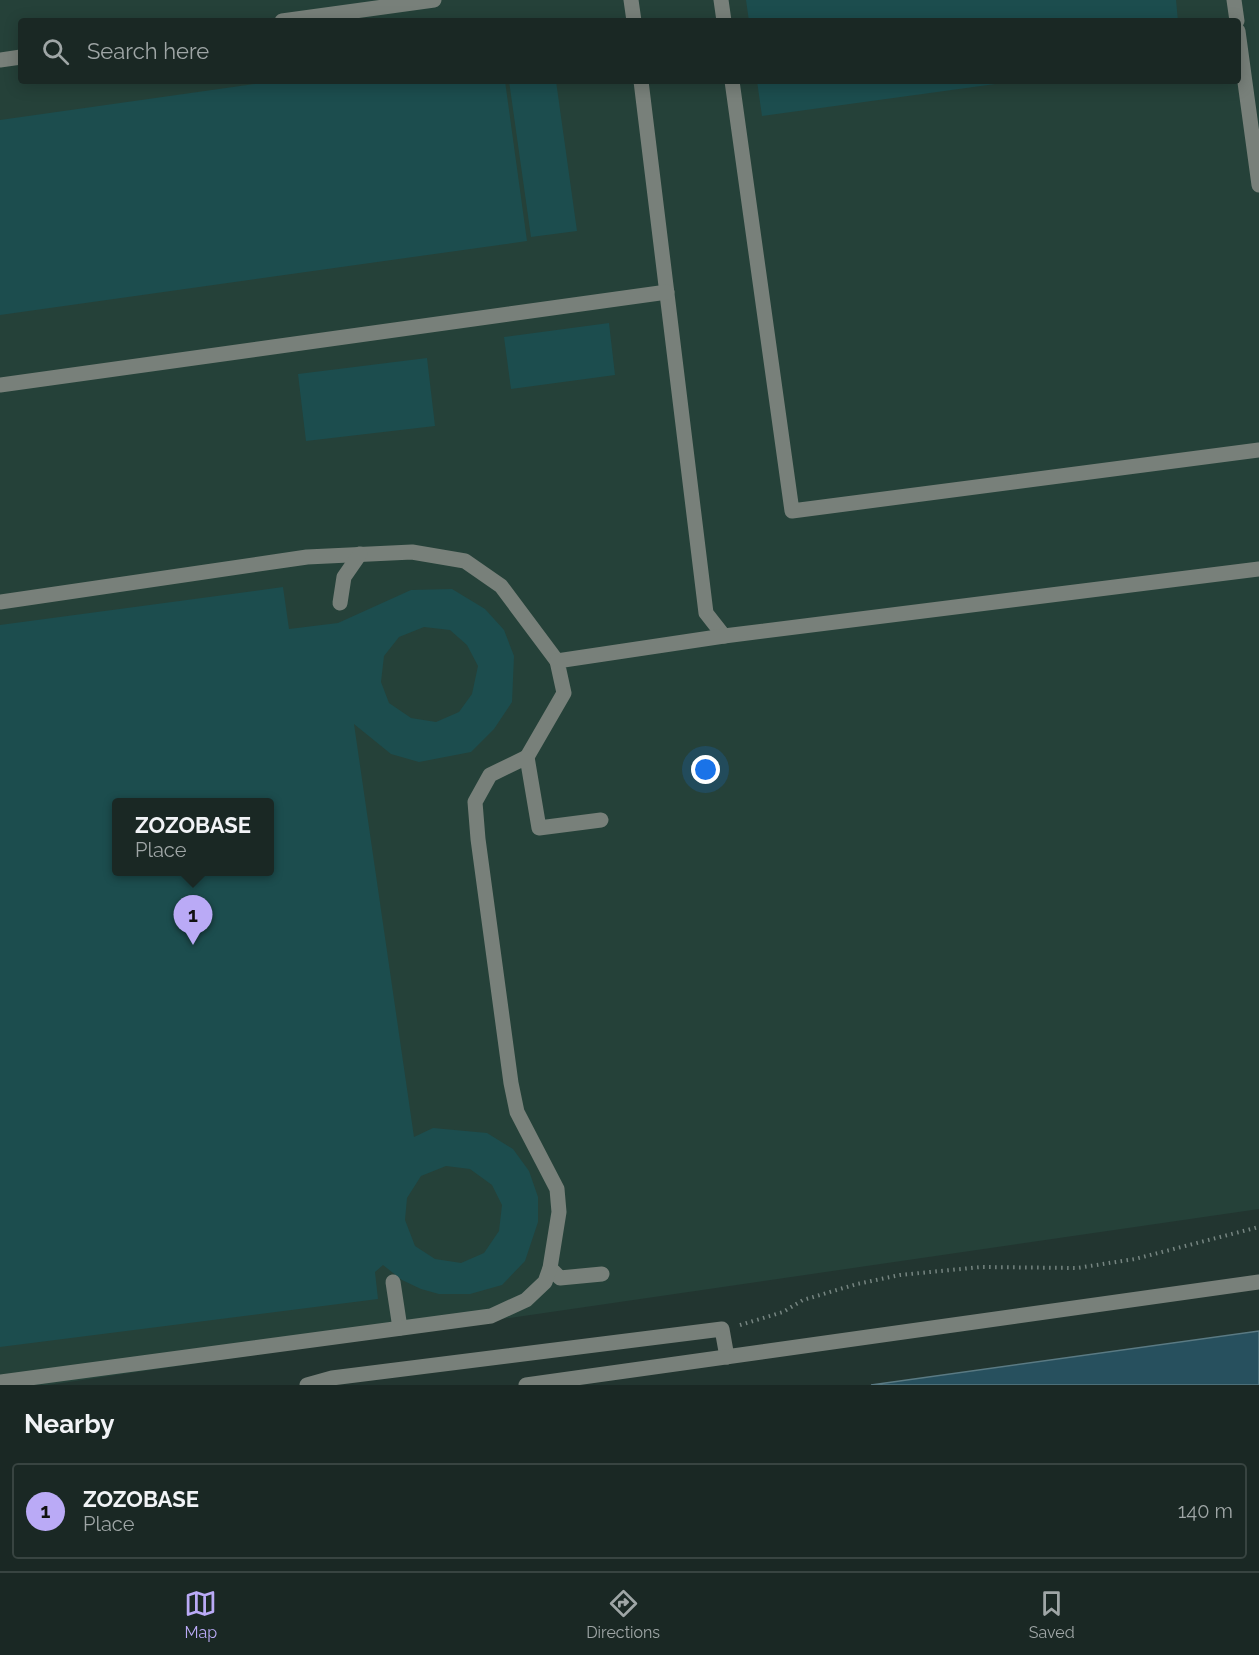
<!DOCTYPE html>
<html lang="en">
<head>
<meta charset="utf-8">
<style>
	:root { --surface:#1a2824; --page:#273431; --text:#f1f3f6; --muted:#9fa6a6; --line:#384441; --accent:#baaaf6 }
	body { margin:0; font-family:Raleway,sans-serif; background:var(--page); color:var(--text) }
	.you { position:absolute; left:706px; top:770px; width:21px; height:21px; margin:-15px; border:4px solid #fff; border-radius:50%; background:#1a73e8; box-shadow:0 0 0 9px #1a73e833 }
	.badge { display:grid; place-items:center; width:39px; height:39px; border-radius:50%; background:var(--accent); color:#111; font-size:20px; font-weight:700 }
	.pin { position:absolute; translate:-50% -50px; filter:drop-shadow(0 2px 3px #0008) }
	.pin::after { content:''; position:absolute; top:32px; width:21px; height:18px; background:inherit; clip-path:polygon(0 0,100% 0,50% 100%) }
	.popup { position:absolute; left:112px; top:798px; width:162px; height:78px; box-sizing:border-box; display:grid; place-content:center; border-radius:6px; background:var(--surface); filter:drop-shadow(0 2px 4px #0005); font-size:20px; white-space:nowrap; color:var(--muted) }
	.popup b { font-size:22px; color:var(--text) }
	.popup::after { content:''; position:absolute; left:50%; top:100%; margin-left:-12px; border:12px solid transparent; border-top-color:var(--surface) }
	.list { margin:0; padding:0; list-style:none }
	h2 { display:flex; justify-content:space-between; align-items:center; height:78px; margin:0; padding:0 24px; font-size:26px }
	h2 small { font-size:20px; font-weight:400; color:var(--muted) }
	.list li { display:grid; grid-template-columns:39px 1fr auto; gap:18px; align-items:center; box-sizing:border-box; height:96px; margin:0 12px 12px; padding:0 12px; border:2px solid var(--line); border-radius:6px }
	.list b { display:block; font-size:22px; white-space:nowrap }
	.list p { margin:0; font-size:20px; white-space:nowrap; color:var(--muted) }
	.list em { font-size:20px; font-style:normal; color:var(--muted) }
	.icon { flex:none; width:33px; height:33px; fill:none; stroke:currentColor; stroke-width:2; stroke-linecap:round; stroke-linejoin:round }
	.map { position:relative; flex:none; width:1259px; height:1385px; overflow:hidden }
	.search { position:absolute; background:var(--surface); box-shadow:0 3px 15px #0003; left:18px; right:18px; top:18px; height:66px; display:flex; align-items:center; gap:15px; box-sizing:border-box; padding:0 21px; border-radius:6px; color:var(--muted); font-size:22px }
	.sheet { height:186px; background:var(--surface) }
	nav { display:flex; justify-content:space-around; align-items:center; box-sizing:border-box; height:84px; border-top:2px solid var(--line); background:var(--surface); font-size:16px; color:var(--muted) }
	nav a { display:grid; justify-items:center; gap:3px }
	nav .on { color:var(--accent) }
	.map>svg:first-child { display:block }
</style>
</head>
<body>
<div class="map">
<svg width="1259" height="1385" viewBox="0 0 1259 1385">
	<rect width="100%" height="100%" fill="#223530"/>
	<path fill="#254139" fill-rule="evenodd" d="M 0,0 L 1259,0 L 1259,1209 L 48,1385 L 0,1385 ZM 21,21 L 1238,21 L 1238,81 L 21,81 ZM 116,802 L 270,802 L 270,872 L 116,872 Z"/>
	<path fill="#27505e" stroke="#5a7a83" stroke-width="1.5" d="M 1259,1331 L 1259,1385 L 871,1385 Z"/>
	<g fill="#1c4d4e" fill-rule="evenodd">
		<path d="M 746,0 L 1176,0 L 1178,21 L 749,21 Z"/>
		<path d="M 275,81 L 505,81 L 527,241 L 0,315 L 0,120 Z"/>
		<path d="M 509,81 L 556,81 L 577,231 L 531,237 Z"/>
		<path d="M 757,81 L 1010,81 L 1010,82 L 762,116 Z"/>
		<path d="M 609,323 L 615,375 L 511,389 L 504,337 Z"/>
		<path d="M 427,358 L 435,426 L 306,441 L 298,374 Z"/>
		<path d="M 283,587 L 289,629 L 338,623 L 411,590 L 452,589 L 485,609 L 504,630 L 514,656 L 512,702 L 494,729 L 471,752 L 419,762 L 391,754 L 354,724 L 414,1137 L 433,1128 L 487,1133 L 513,1149 L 529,1171 L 538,1197 L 538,1222 L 525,1261 L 502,1285 L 470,1294 L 439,1294 L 421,1289 L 402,1280 L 383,1265 L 375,1272 L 378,1299 L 0,1347 L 0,625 ZM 424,627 L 450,630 L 467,645 L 478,666 L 472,694 L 459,712 L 436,722 L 411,718 L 389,703 L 381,682 L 384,656 L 399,637 ZM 116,802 L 270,802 L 270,872 L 116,872 ZM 446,1166 L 470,1169 L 492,1185 L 502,1205 L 499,1231 L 484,1253 L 461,1263 L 435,1259 L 415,1246 L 405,1220 L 407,1198 L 421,1176 Z"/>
	</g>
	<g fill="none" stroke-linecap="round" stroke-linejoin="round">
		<path stroke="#768581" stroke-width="4" stroke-dasharray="1.5 4.5" stroke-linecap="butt" d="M 740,1325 L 783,1312 L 803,1300 L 857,1284 L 900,1275 L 981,1267 L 1077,1268 L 1135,1259 L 1259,1227"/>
		<g stroke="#78807a" stroke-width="15">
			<path d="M 631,0 L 634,21"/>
			<path d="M 721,0 L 724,21"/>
			<path d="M 1234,0 L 1237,21"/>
			<path d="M 282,21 L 434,0"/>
			<path d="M 1238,31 L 1259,185"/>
			<path d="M 0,60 L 21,57"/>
			<path d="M 641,81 L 706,613 L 724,636"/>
			<path d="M 732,81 L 792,511 L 1259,450"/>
			<path d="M 0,385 L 667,292"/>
			<path d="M 0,602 L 307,557 L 412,552 L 465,561 L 501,586 L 557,661"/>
			<path d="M 340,603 L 344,577 L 360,554"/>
			<path d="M 527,757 L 564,693 L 557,661 L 724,636 L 1259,569"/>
			<path d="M 550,1268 L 560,1278 L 602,1274"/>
			<path d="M 393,1282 L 400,1328"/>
			<path d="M 0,1382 L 491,1316 L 526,1300 L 545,1282 L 550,1268 L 559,1212 L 557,1189 L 517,1112 L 511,1083 L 478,839 L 475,802 L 490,775 L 527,757 L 539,828 L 601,820"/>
			<path d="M 307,1385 L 332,1378 L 722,1329 L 727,1357"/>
			<path d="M 526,1385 L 1259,1282"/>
		</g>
	</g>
</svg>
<div class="you"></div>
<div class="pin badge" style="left:193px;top:945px">1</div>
<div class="popup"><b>ZOZOBASE</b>Place</div>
<div class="search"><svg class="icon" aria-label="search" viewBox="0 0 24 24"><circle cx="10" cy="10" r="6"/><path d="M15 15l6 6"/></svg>Search here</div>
</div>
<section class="sheet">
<h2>Nearby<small></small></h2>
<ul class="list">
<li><span class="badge">1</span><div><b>ZOZOBASE</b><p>Place</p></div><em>140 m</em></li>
</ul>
</section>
<nav>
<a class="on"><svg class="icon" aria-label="map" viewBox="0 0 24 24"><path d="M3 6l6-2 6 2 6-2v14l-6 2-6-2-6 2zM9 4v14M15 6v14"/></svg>Map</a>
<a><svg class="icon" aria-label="directions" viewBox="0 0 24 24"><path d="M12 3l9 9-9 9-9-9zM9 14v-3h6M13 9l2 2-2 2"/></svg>Directions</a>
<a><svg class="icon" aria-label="saved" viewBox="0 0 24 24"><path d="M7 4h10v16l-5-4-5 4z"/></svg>Saved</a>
</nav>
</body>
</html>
